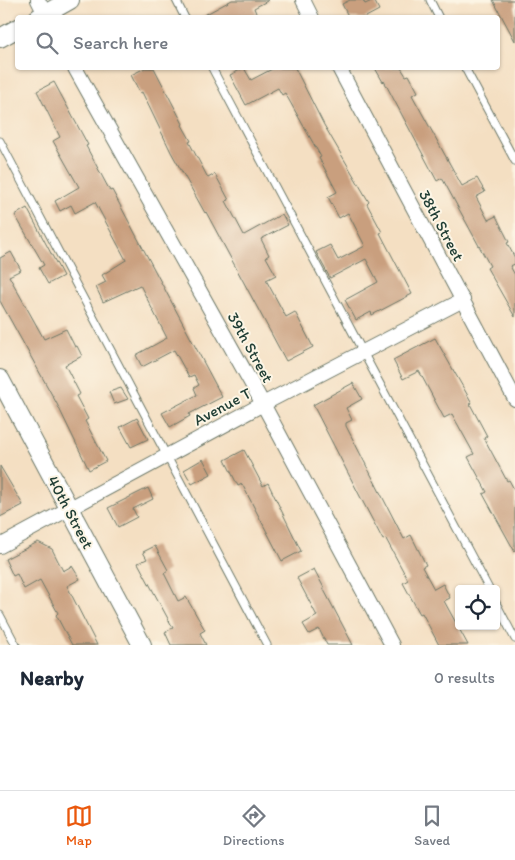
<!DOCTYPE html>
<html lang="en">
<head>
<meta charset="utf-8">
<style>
	:root { --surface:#fff; --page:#f6f6f7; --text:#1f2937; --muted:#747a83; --line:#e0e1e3; --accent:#ea580c }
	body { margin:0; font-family:Itim,sans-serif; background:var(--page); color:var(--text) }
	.controls { position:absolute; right:15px; bottom:15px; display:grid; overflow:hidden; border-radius:5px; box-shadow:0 1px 4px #0004 }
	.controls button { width:45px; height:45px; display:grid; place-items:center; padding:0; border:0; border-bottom:1px solid var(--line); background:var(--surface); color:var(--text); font:25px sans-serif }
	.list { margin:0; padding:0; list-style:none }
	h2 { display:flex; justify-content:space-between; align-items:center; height:65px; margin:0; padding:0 20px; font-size:21px }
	h2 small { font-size:16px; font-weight:400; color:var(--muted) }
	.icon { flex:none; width:28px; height:28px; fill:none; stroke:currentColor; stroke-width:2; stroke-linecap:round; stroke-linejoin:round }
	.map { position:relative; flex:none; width:515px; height:645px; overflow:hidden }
	.search { position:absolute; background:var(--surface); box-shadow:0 1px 4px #0004; left:15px; right:15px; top:15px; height:55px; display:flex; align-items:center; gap:12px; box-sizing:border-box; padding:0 18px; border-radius:5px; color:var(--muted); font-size:19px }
	.sheet { height:145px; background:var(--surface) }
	nav { display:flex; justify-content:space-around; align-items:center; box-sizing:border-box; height:70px; border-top:1px solid var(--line); background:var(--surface); font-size:14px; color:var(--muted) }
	nav a { display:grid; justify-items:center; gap:2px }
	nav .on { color:var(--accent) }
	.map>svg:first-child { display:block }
</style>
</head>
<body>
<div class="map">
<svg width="515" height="645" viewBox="0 0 515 645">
	<rect width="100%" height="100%" fill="#fcf5e5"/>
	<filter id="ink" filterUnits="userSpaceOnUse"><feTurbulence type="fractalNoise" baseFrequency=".02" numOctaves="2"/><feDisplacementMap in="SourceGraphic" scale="10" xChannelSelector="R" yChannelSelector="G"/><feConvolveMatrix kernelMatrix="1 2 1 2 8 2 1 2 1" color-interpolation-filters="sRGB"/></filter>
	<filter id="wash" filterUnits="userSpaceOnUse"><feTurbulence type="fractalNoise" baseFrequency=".0096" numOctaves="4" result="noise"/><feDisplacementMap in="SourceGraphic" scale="20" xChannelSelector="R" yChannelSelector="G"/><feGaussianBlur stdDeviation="1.12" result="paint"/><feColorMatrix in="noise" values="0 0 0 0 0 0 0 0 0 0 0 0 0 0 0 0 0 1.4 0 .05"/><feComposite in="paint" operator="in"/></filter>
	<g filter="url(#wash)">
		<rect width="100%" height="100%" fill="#f4dfc2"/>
		<g id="blocks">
			<g fill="#c99f7e">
				<path d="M 232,0 L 269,0 L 254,8 L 258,18 L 199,18 Z"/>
				<path d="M 350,0 L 363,0 L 365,4 L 374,0 L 379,10 L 364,18 L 349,18 L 342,4 Z"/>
				<path d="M 493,0 L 515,0 L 515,41 Z"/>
				<path d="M 145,68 L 154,68 L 183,124 L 182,125 L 191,141 L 189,142 L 208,178 L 215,174 L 229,200 L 226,201 L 244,235 L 282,214 L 288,225 L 261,239 L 269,255 L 266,257 L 276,275 L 266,280 L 286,317 L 295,312 L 313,347 L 286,361 L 206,212 L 205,213 L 171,152 L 142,92 L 140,93 L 131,75 Z"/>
				<path d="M 244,68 L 251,80 L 274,68 L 295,68 L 324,125 L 369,202 L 367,204 L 382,232 L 380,233 L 412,294 L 372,315 L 371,312 L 356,320 L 345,300 L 378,282 L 366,259 L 330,278 L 316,252 L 330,245 L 338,260 L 365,246 L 348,213 L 339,218 L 328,197 L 337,192 L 319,158 L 321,157 L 285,93 L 282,95 L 278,88 L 246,105 L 230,75 Z"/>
				<path d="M 375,68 L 401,68 L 406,76 L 409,75 L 418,92 L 412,95 L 462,186 L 477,178 L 485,192 L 476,197 L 488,220 L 496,216 L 509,242 L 507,243 L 515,258 L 515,264 L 510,266 L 515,275 L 515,317 L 487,268 L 490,266 L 442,178 L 437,181 L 384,81 L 383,82 Z"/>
				<path d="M 54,82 L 88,145 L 86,146 L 110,191 L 112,190 L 222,397 L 189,414 L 190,416 L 170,427 L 162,413 L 197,395 L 194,388 L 199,385 L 194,375 L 189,377 L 174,350 L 142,367 L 136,355 L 167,338 L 140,285 L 103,302 L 96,287 L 106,282 L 102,275 L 126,260 L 95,202 L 75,213 L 71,205 L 60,211 L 55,201 L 79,187 L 53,141 L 60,137 L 37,91 Z"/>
				<path d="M 27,208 L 63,276 L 48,284 L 39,268 L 44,265 L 15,215 Z"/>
				<path d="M 11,252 L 21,270 L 9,276 L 44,339 L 66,329 L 75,347 L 77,346 L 82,356 L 65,365 L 80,394 L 76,396 L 88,419 L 85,421 L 106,461 L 89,470 L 57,404 L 0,301 L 0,258 Z"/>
				<path d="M 435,338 L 472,403 L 470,404 L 487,436 L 484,438 L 507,481 L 509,480 L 515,491 L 515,552 L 483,494 L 487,492 L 468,457 L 474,454 L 452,414 L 444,418 L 419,371 L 403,379 L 393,360 Z"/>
				<path d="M 353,383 L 362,399 L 346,408 L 352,420 L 346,423 L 346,426 L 404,539 L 411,535 L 426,565 L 422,567 L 434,589 L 443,584 L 450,598 L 444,601 L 468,645 L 439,645 L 422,613 L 420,614 L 403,583 L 408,580 L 386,539 L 383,540 L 364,504 L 313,405 Z"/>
				<path d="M 121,388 L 128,399 L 114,404 L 109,392 Z"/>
				<path d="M 137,418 L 148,439 L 131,447 L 120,427 Z"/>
				<path d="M 244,450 L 263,486 L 268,483 L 301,551 L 282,561 L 242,484 L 238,486 L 225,460 Z"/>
				<path d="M 203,459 L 211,474 L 192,484 L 184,470 Z"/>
				<path d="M 0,466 L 23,505 L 0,517 Z"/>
				<path d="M 148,488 L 153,499 L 133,509 L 137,517 L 118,527 L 108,508 Z"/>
				<path d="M 38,542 L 52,549 L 63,571 L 72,566 L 80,579 L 67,586 L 97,645 L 72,645 L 56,615 L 58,613 L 40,580 L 24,589 L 17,574 L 13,576 L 5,559 Z"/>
				<path d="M 155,546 L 168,570 L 164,573 L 178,601 L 186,597 L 205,630 L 200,633 L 206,645 L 171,645 L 165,632 L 173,628 L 138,563 L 147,559 L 143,552 Z"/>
				<path d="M 314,569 L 324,588 L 323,588 L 353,645 L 327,645 L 319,629 L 309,634 L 303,624 L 317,616 L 297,578 Z"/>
			</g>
		</g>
	</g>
	<g filter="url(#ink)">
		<use href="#blocks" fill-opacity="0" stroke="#6a7666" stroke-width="1"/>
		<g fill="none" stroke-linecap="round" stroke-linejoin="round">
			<defs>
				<g id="service">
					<path d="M 176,0 L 185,18"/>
					<path d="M 430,0 L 439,18"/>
					<path d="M 212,68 L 489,589"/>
					<path d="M 465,68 L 515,161"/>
					<path d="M 0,141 L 267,645"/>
					<path d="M 496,603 L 515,639"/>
					<path d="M 0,615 L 16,645"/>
				</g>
				<g id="minor">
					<path d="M 38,0 L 47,18"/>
					<path d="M 303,0 L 312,18"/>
					<path d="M 75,68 L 263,404 L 392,645"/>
					<path d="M 339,68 L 515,399"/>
					<path d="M 0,546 L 263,404 L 463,300"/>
				</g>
				<g id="tertiary">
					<path d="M 38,18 L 70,0"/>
					<path d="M 0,38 L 18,28"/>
					<path d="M 0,379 L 142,645"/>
				</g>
			</defs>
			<use href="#service" stroke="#6a7666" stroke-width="9"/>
			<use href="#minor" stroke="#6a7666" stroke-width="16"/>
			<use href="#tertiary" stroke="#6a7666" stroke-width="20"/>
			<use href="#service" stroke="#fff" stroke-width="7"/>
			<use href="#minor" stroke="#fff" stroke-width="14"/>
			<use href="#tertiary" stroke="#fff" stroke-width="18"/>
		</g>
	</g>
	<g text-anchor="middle" stroke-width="4" stroke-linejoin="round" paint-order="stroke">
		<g font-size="16" fill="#1f3d34" stroke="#fcf5e5">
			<text transform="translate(442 225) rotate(62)" y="6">38th Street</text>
			<text transform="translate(251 347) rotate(61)" y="6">39th Street</text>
			<text transform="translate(222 406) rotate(-28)" y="6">Avenue T</text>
			<text transform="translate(71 512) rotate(62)" y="6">40th Street</text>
		</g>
	</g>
</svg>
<div class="controls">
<button><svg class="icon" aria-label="locate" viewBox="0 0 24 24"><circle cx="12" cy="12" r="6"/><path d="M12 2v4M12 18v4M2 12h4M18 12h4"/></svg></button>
</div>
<div class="search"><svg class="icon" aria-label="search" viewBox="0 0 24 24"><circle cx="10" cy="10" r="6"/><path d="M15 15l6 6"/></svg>Search here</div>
</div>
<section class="sheet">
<h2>Nearby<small>0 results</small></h2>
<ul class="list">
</ul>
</section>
<nav>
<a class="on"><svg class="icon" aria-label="map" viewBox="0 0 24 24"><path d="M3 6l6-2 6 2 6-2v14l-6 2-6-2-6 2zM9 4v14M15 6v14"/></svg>Map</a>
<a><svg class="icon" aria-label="directions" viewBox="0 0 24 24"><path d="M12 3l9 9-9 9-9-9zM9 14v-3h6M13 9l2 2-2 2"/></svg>Directions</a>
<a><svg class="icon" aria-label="saved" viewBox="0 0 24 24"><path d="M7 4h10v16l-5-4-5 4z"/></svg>Saved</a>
</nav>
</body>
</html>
